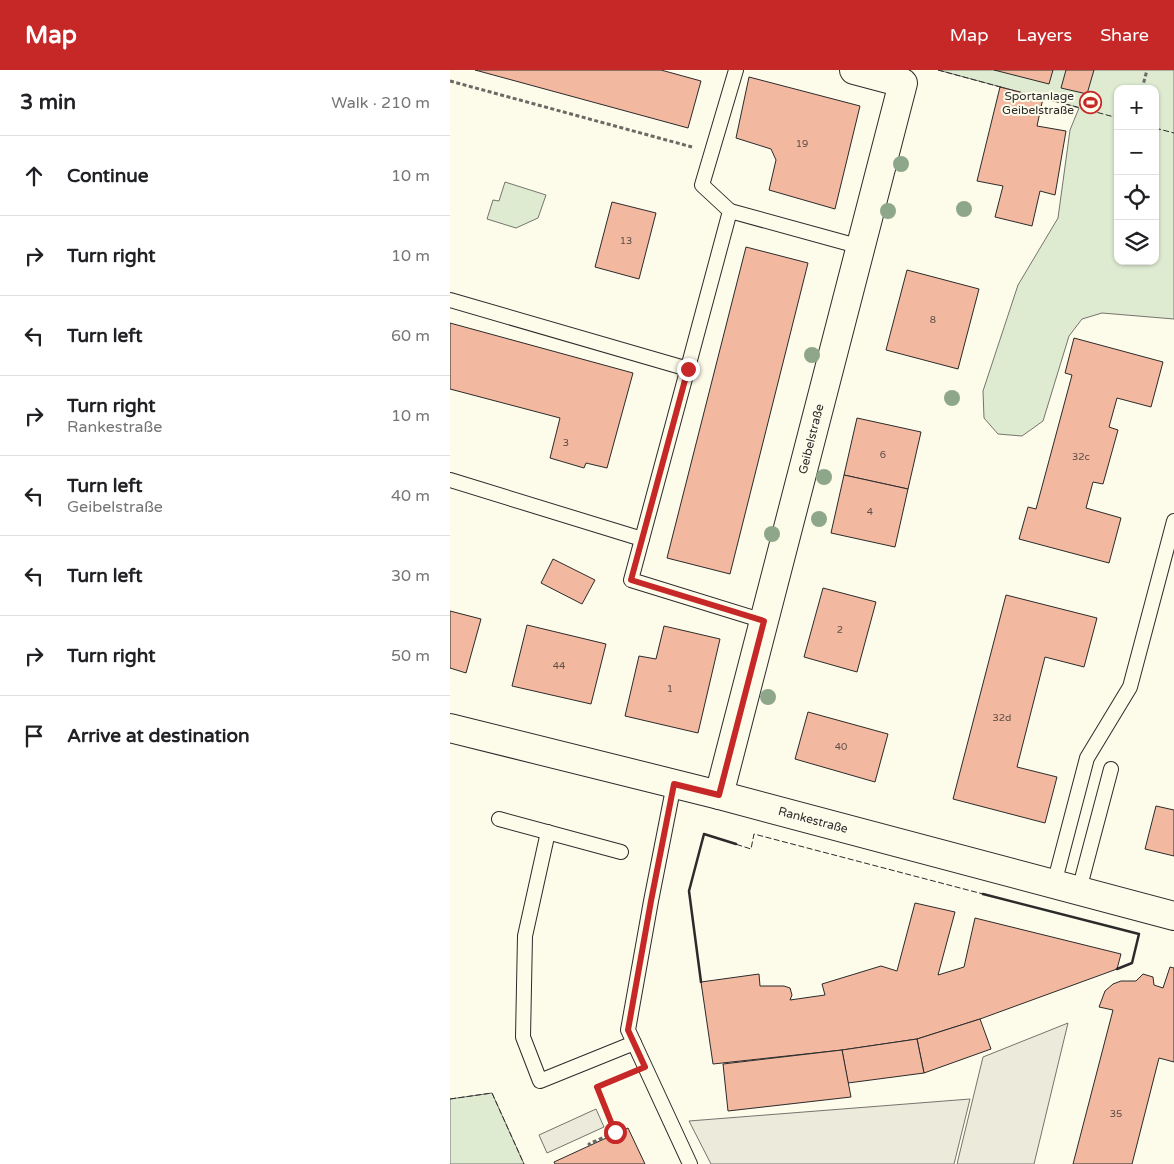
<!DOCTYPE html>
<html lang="en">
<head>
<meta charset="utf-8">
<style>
	:root { --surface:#fff; --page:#f6f6f6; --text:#202124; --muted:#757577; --line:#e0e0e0; --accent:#c62828 }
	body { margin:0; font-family:"Varela Round",sans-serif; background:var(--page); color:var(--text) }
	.controls { position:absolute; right:15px; top:15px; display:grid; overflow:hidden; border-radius:10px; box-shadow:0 1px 4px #0004 }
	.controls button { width:45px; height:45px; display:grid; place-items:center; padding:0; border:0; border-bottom:1px solid var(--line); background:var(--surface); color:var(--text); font:25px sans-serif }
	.stop { position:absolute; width:15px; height:15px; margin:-11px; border:4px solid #c62828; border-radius:50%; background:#fff }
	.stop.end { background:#c62828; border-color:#fff; box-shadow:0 1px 5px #0008 }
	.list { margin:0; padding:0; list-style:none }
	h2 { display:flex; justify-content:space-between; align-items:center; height:65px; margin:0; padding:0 20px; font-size:21px }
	h2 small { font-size:16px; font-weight:400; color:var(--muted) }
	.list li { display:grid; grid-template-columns:32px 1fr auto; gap:15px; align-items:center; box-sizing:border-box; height:80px; padding:0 20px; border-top:1px solid var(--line) }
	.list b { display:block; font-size:19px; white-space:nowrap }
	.list p { margin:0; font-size:16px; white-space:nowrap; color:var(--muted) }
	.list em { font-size:16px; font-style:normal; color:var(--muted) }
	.icon { flex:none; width:28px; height:28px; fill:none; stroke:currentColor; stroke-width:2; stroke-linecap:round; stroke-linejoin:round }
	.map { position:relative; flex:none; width:724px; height:1094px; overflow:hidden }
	header { display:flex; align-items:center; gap:30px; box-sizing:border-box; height:70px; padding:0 25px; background:var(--accent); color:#fff }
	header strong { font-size:24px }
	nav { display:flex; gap:28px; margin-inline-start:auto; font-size:18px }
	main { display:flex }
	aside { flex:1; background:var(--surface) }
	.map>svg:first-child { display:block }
</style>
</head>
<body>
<header>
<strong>Map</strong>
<nav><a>Map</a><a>Layers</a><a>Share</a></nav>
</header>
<main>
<aside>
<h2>3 min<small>Walk · 210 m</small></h2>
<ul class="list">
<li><svg class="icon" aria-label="ahead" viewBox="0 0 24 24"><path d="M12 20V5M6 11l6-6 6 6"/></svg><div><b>Continue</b></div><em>10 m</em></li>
<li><svg class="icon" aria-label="right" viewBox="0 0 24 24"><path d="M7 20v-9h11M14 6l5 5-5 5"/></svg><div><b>Turn right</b></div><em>10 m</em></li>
<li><svg class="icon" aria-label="left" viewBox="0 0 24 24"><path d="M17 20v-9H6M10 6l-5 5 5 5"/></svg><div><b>Turn left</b></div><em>60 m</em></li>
<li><svg class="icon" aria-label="right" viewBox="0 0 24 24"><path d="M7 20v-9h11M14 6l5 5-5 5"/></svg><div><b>Turn right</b><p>Rankestraße</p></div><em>10 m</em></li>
<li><svg class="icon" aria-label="left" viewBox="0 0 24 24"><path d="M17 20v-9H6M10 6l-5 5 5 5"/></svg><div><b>Turn left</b><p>Geibelstraße</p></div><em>40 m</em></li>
<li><svg class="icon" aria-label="left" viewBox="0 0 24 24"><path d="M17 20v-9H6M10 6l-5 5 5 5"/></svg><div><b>Turn left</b></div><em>30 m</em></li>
<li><svg class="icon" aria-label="right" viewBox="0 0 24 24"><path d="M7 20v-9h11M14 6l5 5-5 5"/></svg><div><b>Turn right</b></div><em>50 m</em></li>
<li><svg class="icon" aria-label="arrive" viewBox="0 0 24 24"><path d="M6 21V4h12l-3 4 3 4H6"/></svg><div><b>Arrive at destination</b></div></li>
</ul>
</aside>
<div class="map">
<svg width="724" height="1094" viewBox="0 0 724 1094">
	<rect width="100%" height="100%" fill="#fdfbea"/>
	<g fill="#deebd1" stroke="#74746e" fill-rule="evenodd">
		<path d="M 488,0 L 724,0 L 724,249 L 652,243 L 632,249 L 619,266 L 593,351 L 572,366 L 548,364 L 534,348 L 533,321 L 568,215 L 608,148 L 620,60 L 629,38 ZM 668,19 L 705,19 L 705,191 L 668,191 Z"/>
		<path d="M 55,112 L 96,125 L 88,148 L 66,158 L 37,149 L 43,130 L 49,131 Z"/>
		<path d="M 42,1023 L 74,1094 L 0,1094 L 0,1029 Z"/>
	</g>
	<g fill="#eceadb" stroke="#74746e">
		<path d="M 618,953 L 584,1094 L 507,1094 L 533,987 Z"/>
		<path d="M 520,1029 L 504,1094 L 261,1094 L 239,1051 Z"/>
		<path d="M 146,1039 L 154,1057 L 97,1083 L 89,1065 Z"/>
	</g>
	<g fill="#f2b8a0" stroke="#2b2b2b">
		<path d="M 25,0 L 211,0 L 251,11 L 238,58 Z"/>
		<path d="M 544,0 L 603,0 L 599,14 Z"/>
		<path d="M 616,0 L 644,0 L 637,24 L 611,18 Z"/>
		<path d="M 299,7 L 410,36 L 385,139 L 319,120 L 326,90 L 321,79 L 286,68 Z"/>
		<path d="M 550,17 L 593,28 L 587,56 L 616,61 L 605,125 L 590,121 L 582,156 L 545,147 L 553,116 L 527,111 Z"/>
		<path d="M 162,132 L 206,143 L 189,209 L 145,197 Z"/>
		<path d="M 296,177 L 358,193 L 280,504 L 217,488 Z"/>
		<path d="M 457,200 L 529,219 L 508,299 L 436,280 Z"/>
		<path d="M 0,253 L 183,303 L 157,398 L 136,393 L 134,398 L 100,388 L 110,348 L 0,319 Z"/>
		<path d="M 624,268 L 713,292 L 701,337 L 667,328 L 659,357 L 668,360 L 653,414 L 643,412 L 636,438 L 671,448 L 659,493 L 569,469 L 578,437 L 586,439 L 622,305 L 615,303 Z"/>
		<path d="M 407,348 L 471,362 L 458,419 L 394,405 Z"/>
		<path d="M 394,405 L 458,419 L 445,477 L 381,463 Z"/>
		<path d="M 103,489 L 145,510 L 132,534 L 91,513 Z"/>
		<path d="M 373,518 L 426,532 L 407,602 L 354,587 Z"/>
		<path d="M 556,525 L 647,548 L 634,597 L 595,587 L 567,697 L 607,707 L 595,753 L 503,729 Z"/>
		<path d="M 0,541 L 31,549 L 16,603 L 0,598 Z"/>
		<path d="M 77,555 L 156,574 L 141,634 L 62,616 Z"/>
		<path d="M 214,556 L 270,569 L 248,663 L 175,646 L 189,586 L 206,589 Z"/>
		<path d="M 358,642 L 438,664 L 425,712 L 345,689 Z"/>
		<path d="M 706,736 L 724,740 L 724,786 L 695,779 Z"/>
		<path d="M 465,833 L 505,842 L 488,905 L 514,897 L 525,848 L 671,884 L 667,899 L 530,949 L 467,969 L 392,980 L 263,994 L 251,912 L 309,904 L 310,916 L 334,916 L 340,918 L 342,925 L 340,930 L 375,925 L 372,914 L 431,896 L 447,901 Z"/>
		<path d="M 720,897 L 724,898 L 724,992 L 709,988 L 682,1094 L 623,1094 L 663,940 L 649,937 L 655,921 L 663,914 L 671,911 L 686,911 L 693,904 L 703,907 L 704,915 L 713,918 Z"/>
		<path d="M 530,949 L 541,979 L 474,1003 L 467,969 Z"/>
		<path d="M 467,969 L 474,1003 L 398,1013 L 392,980 Z"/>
		<path d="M 392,980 L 401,1027 L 278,1041 L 273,994 Z"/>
		<path d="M 178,1058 L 195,1094 L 105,1094 L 104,1092 Z"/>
	</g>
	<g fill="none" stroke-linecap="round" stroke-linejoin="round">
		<defs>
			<g id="lane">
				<path d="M 280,141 L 252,115 L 286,0"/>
				<path d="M 0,230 L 238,299"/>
				<path d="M 0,410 L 192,469 L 181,510 L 314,551"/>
				<path d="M 192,469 L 280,141 L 411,177"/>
				<path d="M 224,714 L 201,831 L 178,960 L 240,1094"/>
				<path d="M 49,749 L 171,782"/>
				<path d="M 98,762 L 75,866 L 73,967 L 90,1011 L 184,973"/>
				<path d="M 604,814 L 637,688 L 680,617 L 724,451"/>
				<path d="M 629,820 L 661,699"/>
			</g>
			<path id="street" d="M 269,725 L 453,13 L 404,0"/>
			<path id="secondary" d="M 0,658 L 269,725 L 724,846"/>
		</defs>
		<use href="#lane" stroke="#2b2b2b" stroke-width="16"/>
		<use href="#street" stroke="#2b2b2b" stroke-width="30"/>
		<use href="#secondary" stroke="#2b2b2b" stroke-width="30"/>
		<g stroke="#6a6964" stroke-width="3" stroke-dasharray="4 2.5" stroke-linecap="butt">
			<path d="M 0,11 L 242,77"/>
			<path d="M 692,19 L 697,0"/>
			<path d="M 140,1076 L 139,1074 L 165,1062 L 147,1017 L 175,1005"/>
		</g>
		<use href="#lane" stroke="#fdfbea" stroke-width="14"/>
		<use href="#street" stroke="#fdfbea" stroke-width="28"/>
		<use href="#secondary" stroke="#fdfbea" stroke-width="28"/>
		<g stroke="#2b2b2b" stroke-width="1" stroke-dasharray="6 2.5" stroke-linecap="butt">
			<path d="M 488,0 L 554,18"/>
			<path d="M 590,27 L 668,48"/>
			<path d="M 705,58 L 724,63"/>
			<path d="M 254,764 L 301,779 L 304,764 L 533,824"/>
			<path d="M 0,1029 L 42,1023 L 74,1094"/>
		</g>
		<g stroke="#2b2b2b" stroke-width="2.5">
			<path d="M 533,824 L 689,864 L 682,893 L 667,899"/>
			<path d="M 251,912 L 239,821 L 254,764 L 286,774"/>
		</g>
	</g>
	<g fill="#8ea78a">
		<circle cx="451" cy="94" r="8"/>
		<circle cx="514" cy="139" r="8"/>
		<circle cx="438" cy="141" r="8"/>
		<circle cx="362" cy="285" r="8"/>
		<circle cx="502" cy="328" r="8"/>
		<circle cx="374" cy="407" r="8"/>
		<circle cx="369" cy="449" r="8"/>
		<circle cx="322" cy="464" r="8"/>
		<circle cx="318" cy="627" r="8"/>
	</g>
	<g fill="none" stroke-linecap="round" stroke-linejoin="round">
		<path stroke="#c62828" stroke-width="6" d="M 165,1062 L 147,1017 L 195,997 L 178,960 L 201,831 L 224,714 L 269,725 L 314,551 L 181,510 L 238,299"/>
	</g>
	<defs>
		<symbol id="stadium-ring" viewBox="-11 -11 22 22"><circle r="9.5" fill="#fdfbea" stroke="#c62828" stroke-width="1.5"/><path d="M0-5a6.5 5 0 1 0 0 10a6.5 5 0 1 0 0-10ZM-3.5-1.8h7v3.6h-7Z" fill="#c62828"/></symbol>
	</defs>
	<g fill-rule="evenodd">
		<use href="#stadium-ring" x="628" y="20" width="25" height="25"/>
	</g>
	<g text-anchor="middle" stroke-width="4" stroke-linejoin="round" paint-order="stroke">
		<g font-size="10" fill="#5d4e48">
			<text x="352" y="77">19</text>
			<text x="176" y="174">13</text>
			<text x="483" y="253">8</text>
			<text x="116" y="376">3</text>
			<text x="433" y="388">6</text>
			<text x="631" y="390">32c</text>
			<text x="420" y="445">4</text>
			<text x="390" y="563">2</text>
			<text x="109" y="599">44</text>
			<text x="220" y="622">1</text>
			<text x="552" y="651">32d</text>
			<text x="391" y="680">40</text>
			<text x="666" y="1047">35</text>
		</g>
		<g font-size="12" fill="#2b2b2b" stroke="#fdfbea" text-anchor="end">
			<text x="624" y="30">Sportanlage<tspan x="624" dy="14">Geibelstraße</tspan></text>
		</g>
		<g font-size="12" fill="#2b2b2b" stroke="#fdfbea">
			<text transform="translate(361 369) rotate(-76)" y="4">Geibelstraße</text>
			<text transform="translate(363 750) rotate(15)" y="4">Rankestraße</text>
		</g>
	</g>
</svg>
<div class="controls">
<button>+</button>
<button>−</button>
<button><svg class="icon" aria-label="locate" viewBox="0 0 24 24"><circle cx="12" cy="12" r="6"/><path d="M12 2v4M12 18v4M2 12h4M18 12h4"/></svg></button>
<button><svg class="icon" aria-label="layers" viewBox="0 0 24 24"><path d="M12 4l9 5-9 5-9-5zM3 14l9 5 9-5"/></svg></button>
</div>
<div class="stop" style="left:165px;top:1062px"></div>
<div class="stop end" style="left:238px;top:299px"></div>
</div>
</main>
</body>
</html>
